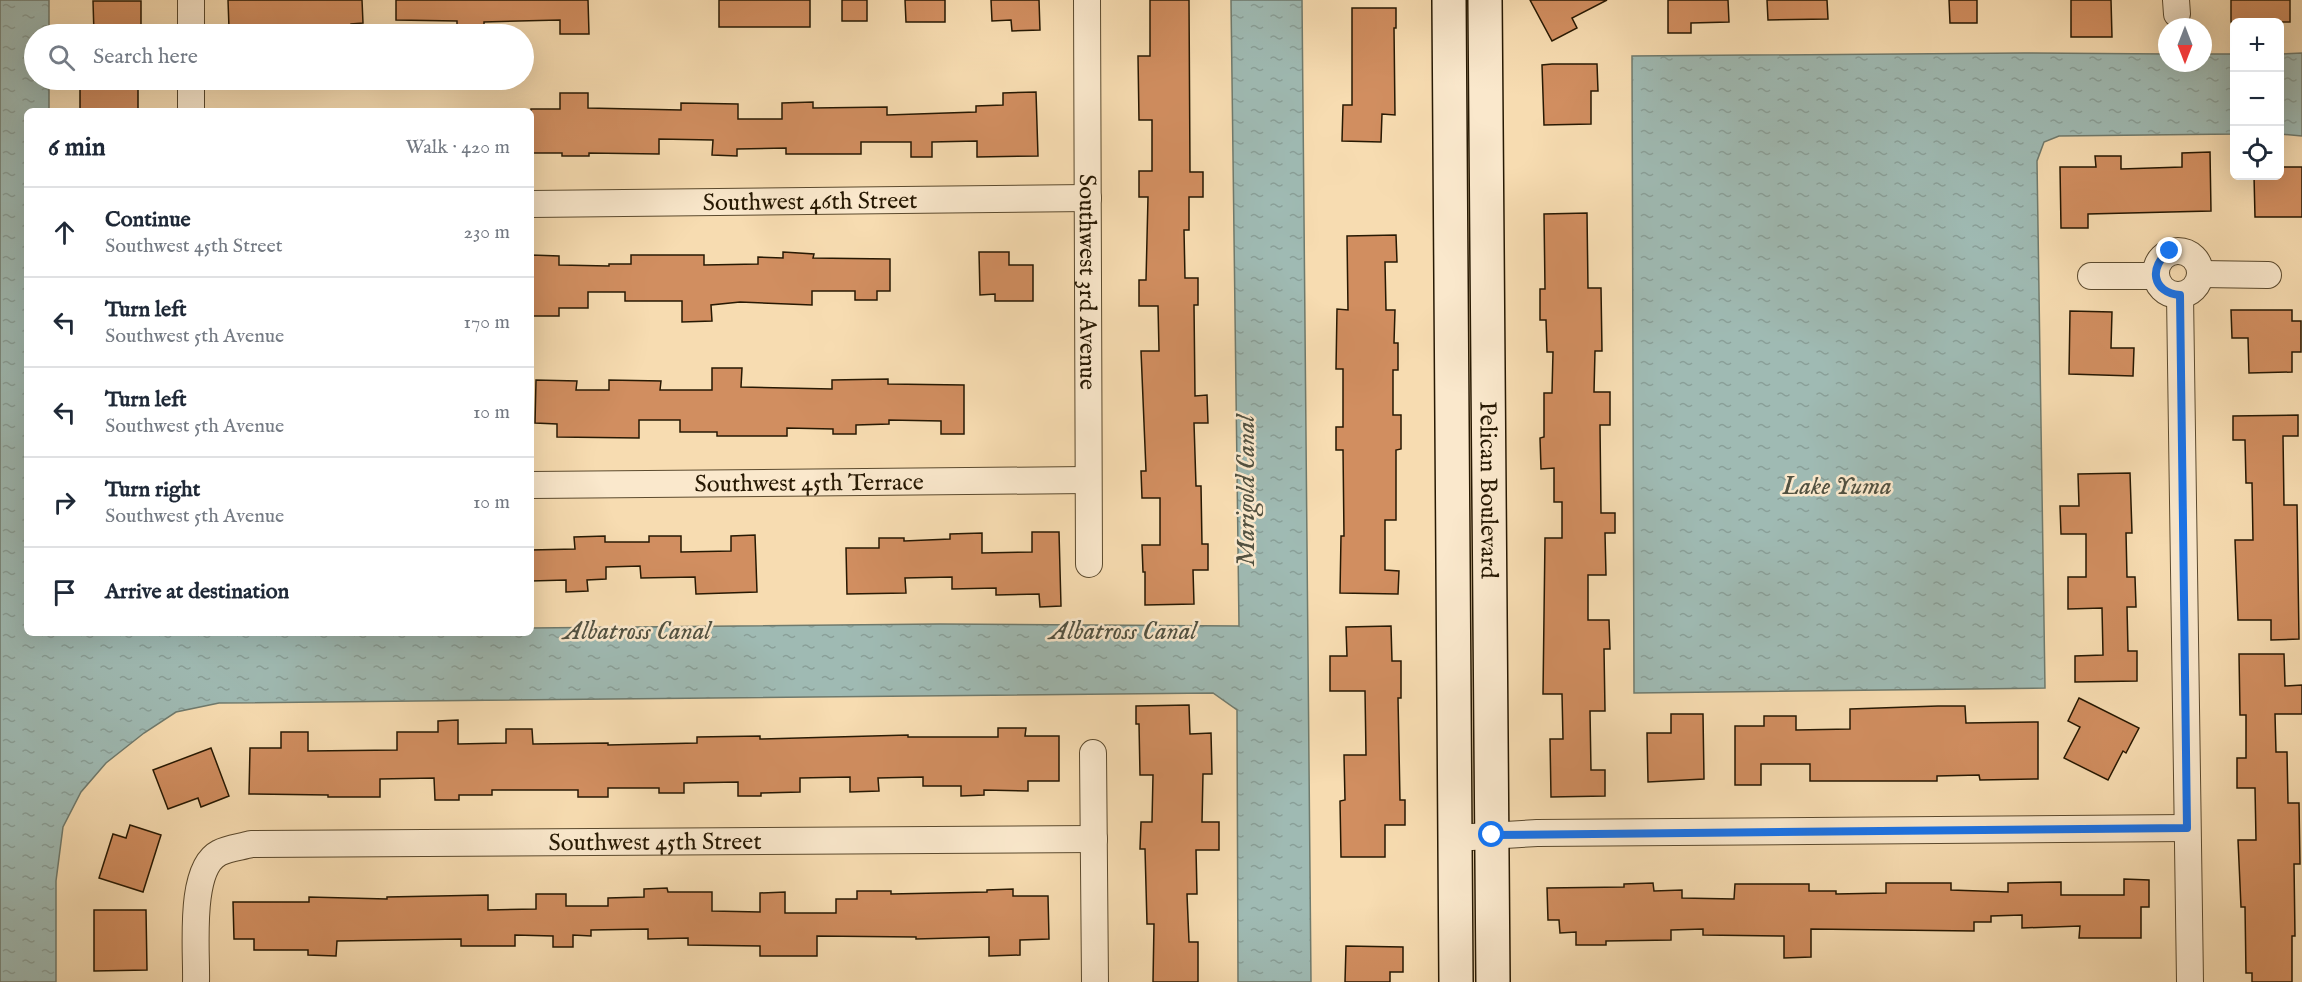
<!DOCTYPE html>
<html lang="en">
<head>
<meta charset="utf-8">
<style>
	:root { --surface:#fff; --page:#f6f6f7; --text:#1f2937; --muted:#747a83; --line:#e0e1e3 }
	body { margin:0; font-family:"IM FELL English",serif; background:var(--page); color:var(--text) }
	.controls { position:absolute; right:18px; top:18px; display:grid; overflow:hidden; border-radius:9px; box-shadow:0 6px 24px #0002 }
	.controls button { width:54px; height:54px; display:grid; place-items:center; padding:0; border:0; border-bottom:2px solid var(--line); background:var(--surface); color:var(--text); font:30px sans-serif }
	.compass { position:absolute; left:2158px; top:18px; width:54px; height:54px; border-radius:50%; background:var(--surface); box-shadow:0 6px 24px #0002; rotate:180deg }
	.stop { position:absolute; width:18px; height:18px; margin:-14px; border:4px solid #1a73e8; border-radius:50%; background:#fff }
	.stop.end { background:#1a73e8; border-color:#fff; box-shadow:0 2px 6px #0008 }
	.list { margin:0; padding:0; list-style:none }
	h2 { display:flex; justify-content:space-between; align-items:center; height:78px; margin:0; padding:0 24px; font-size:26px }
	h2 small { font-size:20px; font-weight:400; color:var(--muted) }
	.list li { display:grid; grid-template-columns:39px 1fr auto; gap:18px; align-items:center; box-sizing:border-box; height:90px; padding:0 24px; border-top:2px solid var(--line) }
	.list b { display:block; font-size:22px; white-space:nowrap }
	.list p { margin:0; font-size:20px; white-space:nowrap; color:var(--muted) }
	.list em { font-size:20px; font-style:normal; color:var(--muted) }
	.icon { flex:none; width:33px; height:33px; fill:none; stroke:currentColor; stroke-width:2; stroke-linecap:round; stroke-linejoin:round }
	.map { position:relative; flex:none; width:2302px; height:982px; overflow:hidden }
	.search { position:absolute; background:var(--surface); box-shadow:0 6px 24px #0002; left:24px; top:24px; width:510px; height:66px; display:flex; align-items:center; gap:15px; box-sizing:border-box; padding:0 21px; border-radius:33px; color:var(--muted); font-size:22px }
	.panel { position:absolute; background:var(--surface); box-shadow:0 6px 24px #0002; left:24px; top:108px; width:510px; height:528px; border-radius:9px }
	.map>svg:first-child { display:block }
</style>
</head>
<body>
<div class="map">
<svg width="2302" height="982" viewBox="0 0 2302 982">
	<defs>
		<pattern id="water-ripples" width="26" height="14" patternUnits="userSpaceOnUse" patternTransform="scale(1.5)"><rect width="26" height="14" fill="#9fbab3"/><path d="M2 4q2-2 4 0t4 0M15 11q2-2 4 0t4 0" fill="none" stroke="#899f98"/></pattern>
	</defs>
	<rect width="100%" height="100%" fill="#f7dcb1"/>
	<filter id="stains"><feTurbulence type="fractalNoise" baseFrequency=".00333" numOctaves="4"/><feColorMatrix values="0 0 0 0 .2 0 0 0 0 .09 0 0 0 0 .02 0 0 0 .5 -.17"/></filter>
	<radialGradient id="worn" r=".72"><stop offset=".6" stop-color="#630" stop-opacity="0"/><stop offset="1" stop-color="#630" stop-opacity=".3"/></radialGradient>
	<g fill="url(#water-ripples)" stroke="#6f7a6d" stroke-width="1.5">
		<path d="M 0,0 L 49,0 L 49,34 L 34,34 L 34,80 L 49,80 L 49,111 L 27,111 L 27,633 L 531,633 L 531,628 L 940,624 L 1239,626 L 1231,0 L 1302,0 L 1311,982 L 1238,982 L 1237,710 L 1213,693 L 219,703 L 176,712 L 144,733 L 106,763 L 81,792 L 63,827 L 56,881 L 56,982 L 0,982 Z"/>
		<path d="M 2024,53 L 2167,54 L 2167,63 L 2203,63 L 2203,54 L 2234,54 L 2234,134 L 2059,136 L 2044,142 L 2037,161 L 2045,688 L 1634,693 L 1632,56 Z"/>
		<path d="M 2302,53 L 2302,136 L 2280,134 L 2280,54 Z"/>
	</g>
	<g fill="#d18e60" stroke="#271903" stroke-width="1.5">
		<path d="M 228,0 L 362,0 L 363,23 L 351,24 L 351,33 L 319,34 L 319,27 L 229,28 Z"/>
		<path d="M 396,0 L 588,0 L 589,34 L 560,34 L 560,20 L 484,22 L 484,34 L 457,34 L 457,21 L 396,20 Z"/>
		<rect x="719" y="0" width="91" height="27"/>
		<rect x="842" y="0" width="25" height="21"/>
		<path d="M 905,0 L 945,0 L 945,22 L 906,22 Z"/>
		<path d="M 991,0 L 1039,0 L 1040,30 L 1012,31 L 1011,20 L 992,21 Z"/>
		<path d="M 1150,0 L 1189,0 L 1190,172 L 1203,172 L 1203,197 L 1189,197 L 1189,230 L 1184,230 L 1185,278 L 1198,278 L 1198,305 L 1194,305 L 1195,396 L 1207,395 L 1208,423 L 1194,423 L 1196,486 L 1201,486 L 1202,544 L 1208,544 L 1208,570 L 1193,570 L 1194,604 L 1145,605 L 1145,572 L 1143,572 L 1142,545 L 1160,545 L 1160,498 L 1142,498 L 1141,471 L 1146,471 L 1141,351 L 1159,351 L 1158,306 L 1139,306 L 1139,280 L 1146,280 L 1148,197 L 1139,197 L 1139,171 L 1152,171 L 1152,120 L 1139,120 L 1138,56 L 1150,56 Z"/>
		<path d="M 1530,0 L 1607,0 L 1572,18 L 1577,28 L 1552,41 Z"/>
		<path d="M 1668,0 L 1728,0 L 1729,22 L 1691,23 L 1691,33 L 1668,33 Z"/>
		<path d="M 1767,0 L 1827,0 L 1828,19 L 1768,20 Z"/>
		<path d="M 1949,0 L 1977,0 L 1977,23 L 1950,23 Z"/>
		<path d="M 2071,0 L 2111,0 L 2112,37 L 2071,37 Z"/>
		<rect x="2231" y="0" width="59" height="22"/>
		<path d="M 93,1 L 141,1 L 141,34 L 94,34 Z"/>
		<path d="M 1352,8 L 1396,8 L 1396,28 L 1394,28 L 1395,115 L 1382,114 L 1381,142 L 1342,141 L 1343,105 L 1352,105 Z"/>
		<path d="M 1552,64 L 1597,64 L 1598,91 L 1591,91 L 1591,124 L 1544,125 L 1542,65 Z"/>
		<rect x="80" y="80" width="58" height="31"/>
		<path d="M 1036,92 L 1038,156 L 977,157 L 977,141 L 932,142 L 932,157 L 911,157 L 911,142 L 861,142 L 861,154 L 786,154 L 786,148 L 737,149 L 737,156 L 712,155 L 713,140 L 659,139 L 659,154 L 589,153 L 589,156 L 562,156 L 562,153 L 531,153 L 531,109 L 560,109 L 560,93 L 588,93 L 588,108 L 681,110 L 681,103 L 738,104 L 738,119 L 782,119 L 782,103 L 813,102 L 813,108 L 887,107 L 887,115 L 976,112 L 976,106 L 1003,105 L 1003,93 Z"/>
		<path d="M 2210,152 L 2211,211 L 2088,214 L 2088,228 L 2061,228 L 2060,167 L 2096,167 L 2095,156 L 2121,156 L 2121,169 L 2182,167 L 2182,153 Z"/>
		<path d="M 2280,167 L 2302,167 L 2302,217 L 2255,217 L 2254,176 L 2280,176 Z"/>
		<path d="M 1587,213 L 1588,288 L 1601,288 L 1602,351 L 1595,351 L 1594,392 L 1610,392 L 1610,425 L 1600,425 L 1601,513 L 1615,513 L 1615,533 L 1605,533 L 1606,575 L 1588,575 L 1588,620 L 1609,620 L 1610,649 L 1604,649 L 1605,711 L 1590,711 L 1591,770 L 1605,770 L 1605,796 L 1551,797 L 1550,739 L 1563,739 L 1562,694 L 1543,694 L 1545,538 L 1562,538 L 1562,502 L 1554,502 L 1554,468 L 1541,469 L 1540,438 L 1544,437 L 1544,393 L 1552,393 L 1553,352 L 1547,352 L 1546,320 L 1540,320 L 1540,289 L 1545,289 L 1544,214 Z"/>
		<path d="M 1396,235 L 1397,262 L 1385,262 L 1386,310 L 1395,310 L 1394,343 L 1398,343 L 1398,370 L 1393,370 L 1393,415 L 1401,415 L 1401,449 L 1396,450 L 1396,520 L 1385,520 L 1385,570 L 1399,571 L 1398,594 L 1340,593 L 1341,536 L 1344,536 L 1343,450 L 1336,450 L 1336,427 L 1343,427 L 1343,369 L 1336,369 L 1337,309 L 1348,310 L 1347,236 Z"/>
		<path d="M 783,252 L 814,254 L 813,258 L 890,259 L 890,291 L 877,291 L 877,300 L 855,300 L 855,291 L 812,291 L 812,305 L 740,302 L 711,305 L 712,321 L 682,322 L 682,301 L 625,301 L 625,292 L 588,292 L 588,308 L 559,308 L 559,316 L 532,316 L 532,255 L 559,256 L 559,265 L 609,266 L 609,264 L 631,264 L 631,255 L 704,255 L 704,265 L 758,264 L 758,257 L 783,258 Z"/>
		<path d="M 979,252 L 1009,252 L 1009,265 L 1033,265 L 1033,301 L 995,301 L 995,294 L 980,295 Z"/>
		<path d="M 2231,310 L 2292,310 L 2292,321 L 2301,321 L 2301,352 L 2292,352 L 2292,372 L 2249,373 L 2248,338 L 2232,338 Z"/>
		<path d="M 2070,311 L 2112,312 L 2111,348 L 2134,348 L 2133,376 L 2069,374 Z"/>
		<path d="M 712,368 L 742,368 L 741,387 L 832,389 L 832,380 L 888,379 L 888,384 L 964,385 L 964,434 L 941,434 L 941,421 L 889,420 L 889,424 L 856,425 L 856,434 L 833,434 L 833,429 L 787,428 L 787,436 L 717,436 L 717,432 L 680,432 L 680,420 L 639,420 L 639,438 L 557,437 L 557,424 L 535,423 L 536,380 L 577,381 L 576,390 L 609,390 L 609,380 L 661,381 L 660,390 L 712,390 Z"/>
		<path d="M 2298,415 L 2298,436 L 2283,436 L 2284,505 L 2297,505 L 2299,639 L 2271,640 L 2271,620 L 2238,620 L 2235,540 L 2253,540 L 2252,483 L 2246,483 L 2245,440 L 2233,440 L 2233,416 Z"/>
		<path d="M 2130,473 L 2132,533 L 2126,533 L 2127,577 L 2135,577 L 2136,607 L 2127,607 L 2128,651 L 2137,651 L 2137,681 L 2075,682 L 2075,656 L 2103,655 L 2102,608 L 2068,609 L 2068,577 L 2086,577 L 2086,534 L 2061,534 L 2060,506 L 2079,506 L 2078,474 Z"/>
		<path d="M 1032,532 L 1059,532 L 1061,606 L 1040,607 L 1039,594 L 996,595 L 996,588 L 952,589 L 952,577 L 905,578 L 906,593 L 847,594 L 846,548 L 879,548 L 879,538 L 904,538 L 904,541 L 950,539 L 950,534 L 982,533 L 982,553 L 1032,552 Z"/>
		<path d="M 755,535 L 757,592 L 696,594 L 695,577 L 641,578 L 640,566 L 606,567 L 606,579 L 587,580 L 588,591 L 566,592 L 566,580 L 531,581 L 531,550 L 575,549 L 574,537 L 605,536 L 605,542 L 649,542 L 649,536 L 681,536 L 681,552 L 731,551 L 731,536 Z"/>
		<path d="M 1391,626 L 1392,661 L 1401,661 L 1401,698 L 1398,698 L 1400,800 L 1405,800 L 1405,825 L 1385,825 L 1385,857 L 1341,857 L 1340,801 L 1345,800 L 1344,755 L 1366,755 L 1365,691 L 1330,691 L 1330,656 L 1347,656 L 1346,627 Z"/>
		<path d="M 2239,654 L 2284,654 L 2285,686 L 2302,685 L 2302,714 L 2275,714 L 2276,752 L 2287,752 L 2288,803 L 2299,803 L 2300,864 L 2294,864 L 2295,936 L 2292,936 L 2292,982 L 2252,982 L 2252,973 L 2246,973 L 2245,907 L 2241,907 L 2238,840 L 2256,840 L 2255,788 L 2237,788 L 2237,758 L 2246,758 L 2246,715 L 2240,715 Z"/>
		<path d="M 2079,698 L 2139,728 L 2126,753 L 2123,751 L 2108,780 L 2064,758 L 2080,727 L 2068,721 Z"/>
		<path d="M 1189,705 L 1190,734 L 1211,733 L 1212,774 L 1203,774 L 1202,822 L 1219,822 L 1219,850 L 1196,850 L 1197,894 L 1187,894 L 1189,942 L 1198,942 L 1198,982 L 1153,982 L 1154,924 L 1147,924 L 1145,849 L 1140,849 L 1141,822 L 1152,822 L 1153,775 L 1140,775 L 1139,724 L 1136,724 L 1136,706 Z"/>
		<path d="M 1938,706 L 1965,706 L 1966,723 L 2038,722 L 2038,779 L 1980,780 L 1979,775 L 1937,776 L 1937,781 L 1810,781 L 1810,764 L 1761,764 L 1761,785 L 1735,785 L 1735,726 L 1764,726 L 1764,716 L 1796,716 L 1796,730 L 1850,729 L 1850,709 Z"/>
		<path d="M 1671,714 L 1703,714 L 1704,779 L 1648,782 L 1647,733 L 1671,733 Z"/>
		<path d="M 458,720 L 458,744 L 506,743 L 506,729 L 532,729 L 533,744 L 608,743 L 608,745 L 697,743 L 697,737 L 760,736 L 760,739 L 908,735 L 908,737 L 998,737 L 998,728 L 1026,728 L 1025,736 L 1059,736 L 1059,781 L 1028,781 L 1028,791 L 984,790 L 984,795 L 961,796 L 961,786 L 923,786 L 923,777 L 878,778 L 879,791 L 850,792 L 850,777 L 800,778 L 800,792 L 761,793 L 761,796 L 738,796 L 738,782 L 684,783 L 684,793 L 659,793 L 659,788 L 608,788 L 608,797 L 578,797 L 578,790 L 492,790 L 492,795 L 459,795 L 459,800 L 435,800 L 434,778 L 380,779 L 380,797 L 328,797 L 328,795 L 249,794 L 250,748 L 281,748 L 281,732 L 308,732 L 308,751 L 397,750 L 397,732 L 438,732 L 438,721 Z"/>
		<path d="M 211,748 L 229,796 L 201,807 L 198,798 L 168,809 L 153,770 Z"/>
		<path d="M 130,825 L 161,835 L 143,892 L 99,878 L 113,834 L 126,838 Z"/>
		<path d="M 2124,879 L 2149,880 L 2149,907 L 2141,907 L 2141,938 L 2079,938 L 2080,926 L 2022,928 L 2022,915 L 1991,916 L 1991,922 L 1974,922 L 1974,931 L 1811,929 L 1811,957 L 1784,958 L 1784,936 L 1703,935 L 1703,929 L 1671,930 L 1671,940 L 1606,941 L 1606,945 L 1576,945 L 1576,932 L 1560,933 L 1559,920 L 1548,920 L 1547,888 L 1624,887 L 1624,884 L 1653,883 L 1654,891 L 1682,890 L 1682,898 L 1734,899 L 1735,884 L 1809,884 L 1809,891 L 1836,891 L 1836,894 L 1886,893 L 1886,883 L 1951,883 L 1951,890 L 2008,892 L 2008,883 L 2061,882 L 2061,895 L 2124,895 Z"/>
		<path d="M 667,888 L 668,892 L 712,892 L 712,911 L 760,912 L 760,893 L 785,892 L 785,913 L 836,913 L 836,899 L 857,899 L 857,891 L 891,891 L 891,894 L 987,892 L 987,890 L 1013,889 L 1013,896 L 1048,896 L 1049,939 L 1020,940 L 1020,955 L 989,956 L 989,937 L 916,939 L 916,937 L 817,936 L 817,956 L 760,956 L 760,946 L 688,945 L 688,938 L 648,939 L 648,929 L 591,930 L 591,936 L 573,935 L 573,947 L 553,947 L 553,936 L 515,935 L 515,946 L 461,946 L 461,939 L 337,941 L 336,956 L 308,955 L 308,950 L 254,950 L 254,939 L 234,939 L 233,902 L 309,902 L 309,897 L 387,899 L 387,897 L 488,895 L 488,910 L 536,909 L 536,894 L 566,894 L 566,906 L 608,906 L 608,898 L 644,897 L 644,889 Z"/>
		<path d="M 94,910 L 146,910 L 147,970 L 94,971 Z"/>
		<path d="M 1346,946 L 1403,947 L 1403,972 L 1390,972 L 1390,982 L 1345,982 Z"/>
	</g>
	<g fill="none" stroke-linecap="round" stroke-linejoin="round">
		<defs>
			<g id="street">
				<path d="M 191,0 L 191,34"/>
				<path id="s1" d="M 1087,0 L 1089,564"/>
				<path d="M 2176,0 L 2177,14"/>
				<path d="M 191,80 L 191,111"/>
				<path id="s2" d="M 531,204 L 1088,198"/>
				<circle cx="2178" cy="273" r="22"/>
				<path d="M 2201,274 L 2268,275"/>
				<path d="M 2091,276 L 2156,276"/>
				<path d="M 2180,295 L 2190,982"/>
				<path id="s3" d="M 531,485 L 1087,480"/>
				<path d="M 1093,753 L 1095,982"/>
				<path d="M 1455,838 L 1537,833 L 2187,828"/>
				<path id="s4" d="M 196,982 C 197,951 188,869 219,853 C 228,848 241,847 251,844 L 1094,839"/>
			</g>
			<g id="secondary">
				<path d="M 1449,0 L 1456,982"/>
				<path id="s5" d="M 1485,0 L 1493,982"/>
			</g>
		</defs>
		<use href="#street" stroke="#5b4a2e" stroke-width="28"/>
		<use href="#secondary" stroke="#271903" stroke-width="36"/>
		<use href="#street" stroke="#fae8cc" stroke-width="26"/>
		<use href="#secondary" stroke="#fae8cc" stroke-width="33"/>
	</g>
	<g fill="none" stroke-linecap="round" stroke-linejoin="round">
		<path stroke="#1a73e8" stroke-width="8" d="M 1492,835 L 2187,828 L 2180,295 C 2152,293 2148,266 2170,251"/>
	</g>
	<g text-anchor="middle" stroke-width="5" stroke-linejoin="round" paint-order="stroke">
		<g font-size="24" fill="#271903" stroke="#fae8cc">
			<text dy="8" stroke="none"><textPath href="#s2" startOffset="279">Southwest 46th Street</textPath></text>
			<text dy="8" stroke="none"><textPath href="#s1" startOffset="282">Southwest 3rd Avenue</textPath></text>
			<text dy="8" stroke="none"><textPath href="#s3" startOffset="278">Southwest 45th Terrace</textPath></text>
			<text dy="8" stroke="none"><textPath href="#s5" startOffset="490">Pelican Boulevard</textPath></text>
			<text dy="8" stroke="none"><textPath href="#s4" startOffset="573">Southwest 45th Street</textPath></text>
		</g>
		<g font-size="26" font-style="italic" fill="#515141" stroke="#fae8cc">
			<text x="1837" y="494">Lake Yuma</text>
			<text transform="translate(1245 491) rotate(-90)" y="9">Marigold Canal</text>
			<text x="637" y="639">Albatross Canal</text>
			<text x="1123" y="639">Albatross Canal</text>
		</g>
	</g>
	<rect width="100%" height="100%" filter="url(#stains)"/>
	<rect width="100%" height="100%" fill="url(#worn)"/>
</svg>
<div class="controls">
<button>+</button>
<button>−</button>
<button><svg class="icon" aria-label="locate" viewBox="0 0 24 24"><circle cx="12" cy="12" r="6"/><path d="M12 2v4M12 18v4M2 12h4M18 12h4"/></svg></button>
</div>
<svg class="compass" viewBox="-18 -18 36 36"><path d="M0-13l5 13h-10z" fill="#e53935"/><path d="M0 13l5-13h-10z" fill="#747a83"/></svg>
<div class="stop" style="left:1492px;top:835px"></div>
<div class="stop end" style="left:2170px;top:251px"></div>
<div class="search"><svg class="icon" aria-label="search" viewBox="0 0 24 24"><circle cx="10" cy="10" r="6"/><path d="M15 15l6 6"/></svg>Search here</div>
<section class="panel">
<h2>6 min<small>Walk · 420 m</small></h2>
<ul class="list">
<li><svg class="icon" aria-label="ahead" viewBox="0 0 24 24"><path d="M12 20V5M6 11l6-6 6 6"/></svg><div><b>Continue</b><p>Southwest 45th Street</p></div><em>230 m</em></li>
<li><svg class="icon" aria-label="left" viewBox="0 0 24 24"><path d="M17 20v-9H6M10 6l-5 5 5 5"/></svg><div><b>Turn left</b><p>Southwest 5th Avenue</p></div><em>170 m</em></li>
<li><svg class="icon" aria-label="left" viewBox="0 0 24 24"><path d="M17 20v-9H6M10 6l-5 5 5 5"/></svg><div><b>Turn left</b><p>Southwest 5th Avenue</p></div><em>10 m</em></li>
<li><svg class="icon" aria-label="right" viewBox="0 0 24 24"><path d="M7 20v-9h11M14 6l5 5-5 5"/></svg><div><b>Turn right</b><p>Southwest 5th Avenue</p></div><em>10 m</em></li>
<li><svg class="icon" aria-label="arrive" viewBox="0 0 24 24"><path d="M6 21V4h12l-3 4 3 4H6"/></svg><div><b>Arrive at destination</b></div></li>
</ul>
</section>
</div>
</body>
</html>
